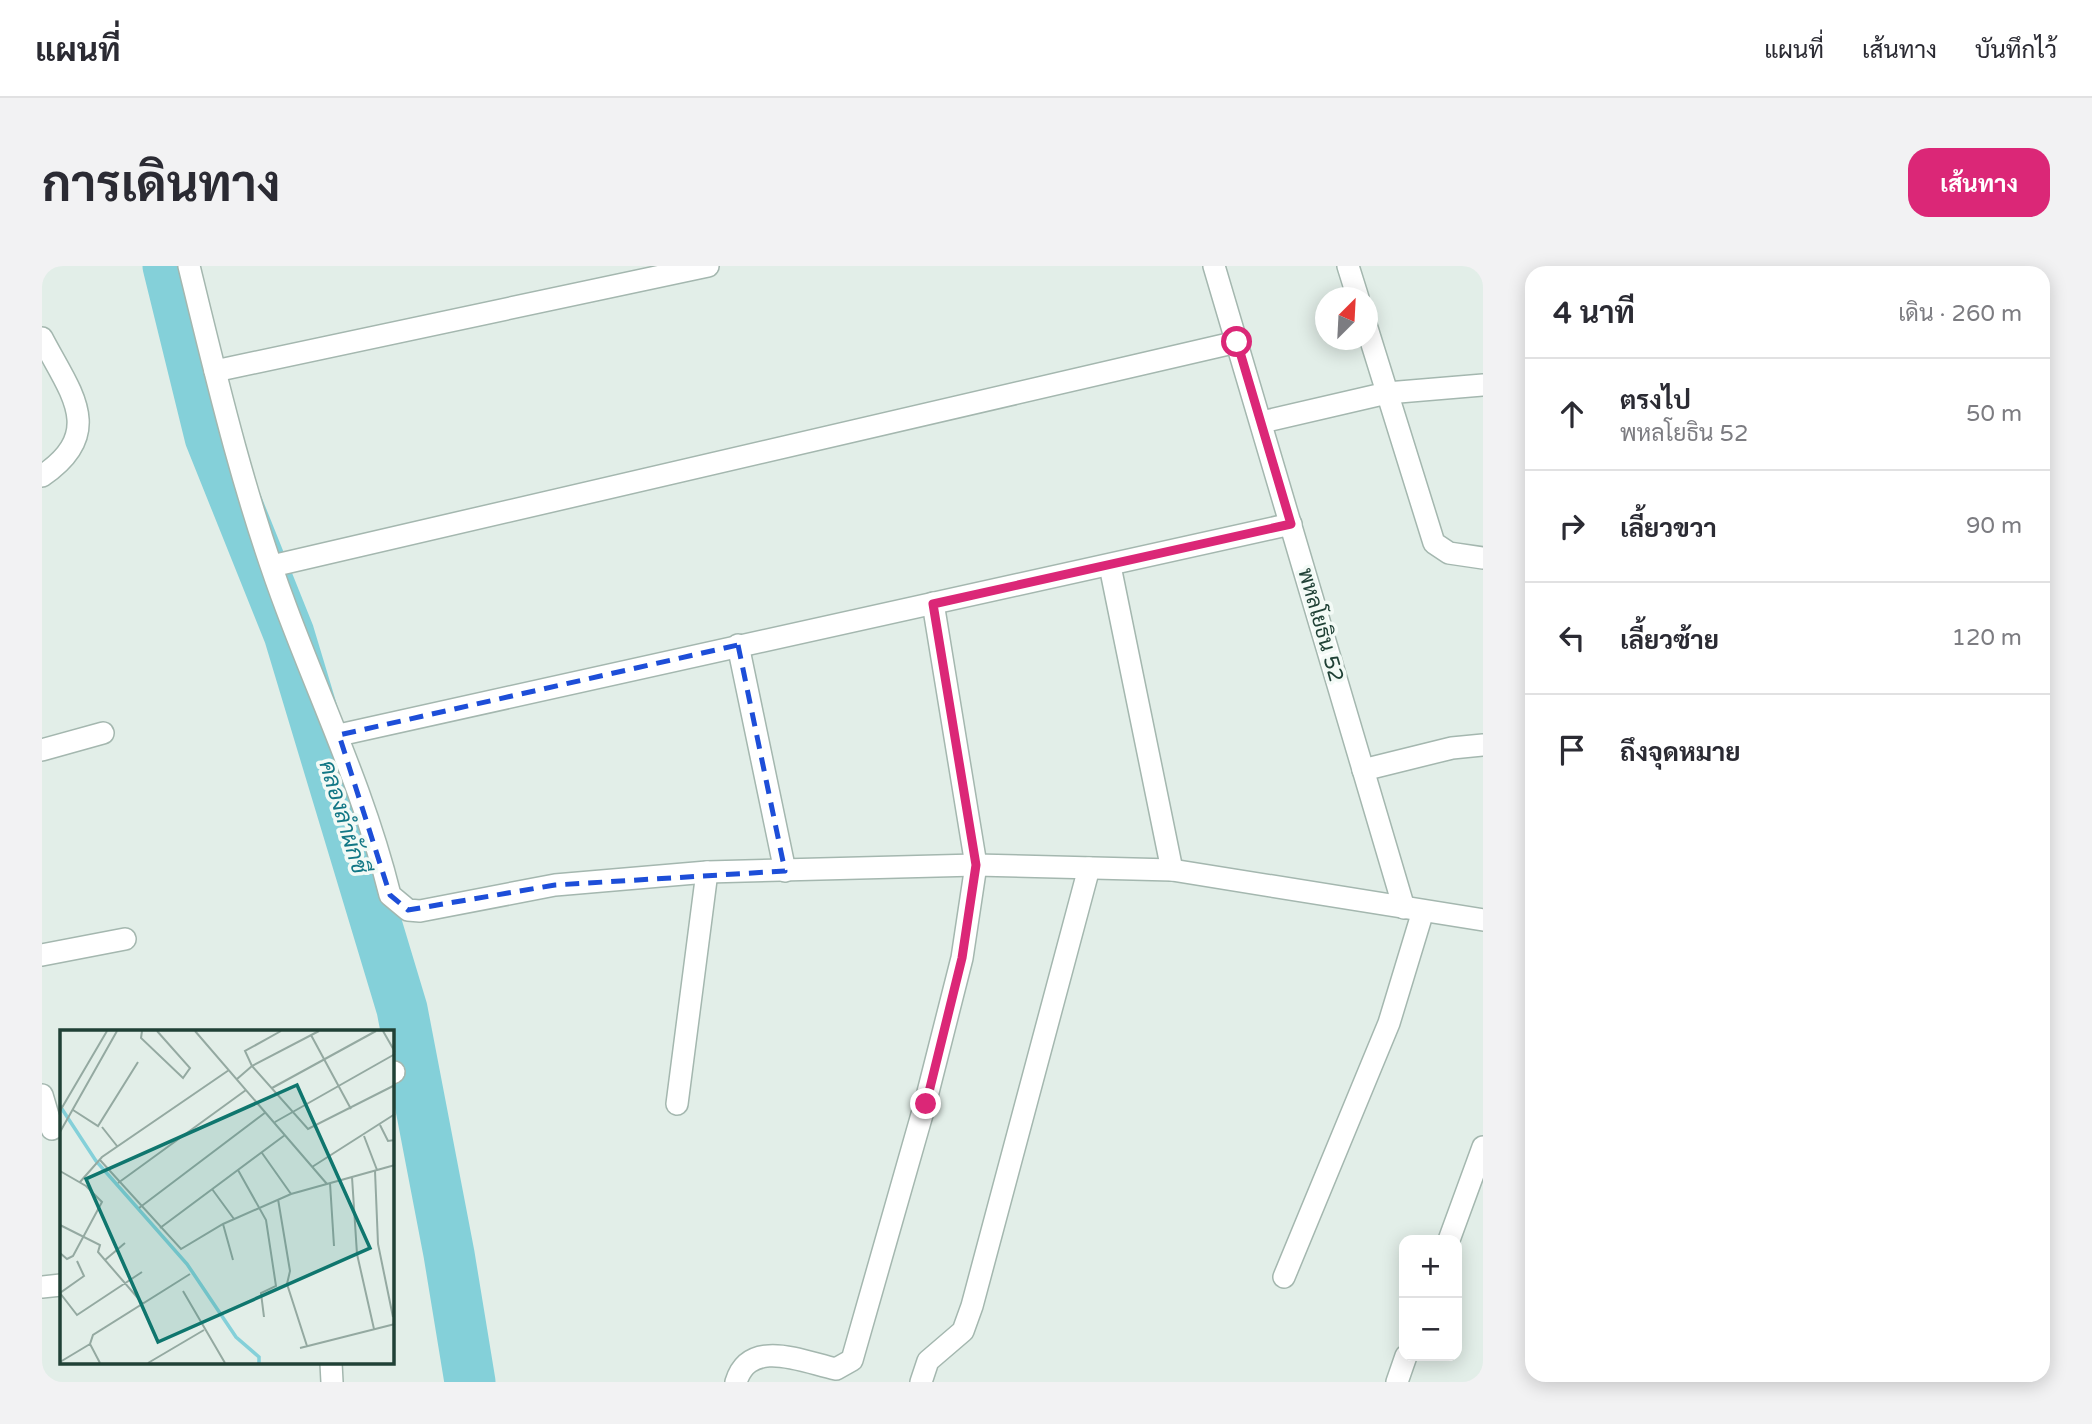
<!DOCTYPE html>
<html lang="th">
<head>
<meta charset="utf-8">
<style>
	:root { --surface:#fff; --page:#f2f2f3; --text:#2b2b33; --muted:#7c7c81; --line:#e1e1e2; --accent:#db2777 }
	body { margin:0; font-family:"Varela Round",Sarabun,sans-serif; background:var(--page); color:var(--text) }
	.controls { position:absolute; right:21px; bottom:21px; display:grid; overflow:hidden; border-radius:14px; box-shadow:0 4px 18px #0003 }
	.controls button { width:63px; height:63px; display:grid; place-items:center; padding:0; border:0; border-bottom:2px solid var(--line); background:var(--surface); color:var(--text); font:35px sans-serif }
	.compass { position:absolute; left:1273px; top:21px; width:63px; height:63px; border-radius:50%; background:var(--surface); box-shadow:0 4px 18px #0003; rotate:24deg }
	.stop { position:absolute; width:21px; height:21px; margin:-16px; border:5px solid #db2777; border-radius:50%; background:#fff }
	.stop.end { background:#db2777; border-color:#fff; box-shadow:0 2px 7px #0008 }
	.list { margin:0; padding:0; list-style:none }
	h2 { display:flex; justify-content:space-between; align-items:center; height:91px; margin:0; padding:0 28px; font-size:30px }
	h2 small { font-size:23px; font-weight:400; color:var(--muted) }
	.list li { display:grid; grid-template-columns:46px 1fr auto; gap:21px; align-items:center; box-sizing:border-box; height:112px; padding:0 28px; border-top:2px solid var(--line) }
	.list b { display:block; font-size:26px; white-space:nowrap }
	.list p { margin:0; font-size:23px; white-space:nowrap; color:var(--muted) }
	.list em { font-size:23px; font-style:normal; color:var(--muted) }
	.icon { flex:none; width:38px; height:38px; fill:none; stroke:currentColor; stroke-width:2; stroke-linecap:round; stroke-linejoin:round }
	.map { position:relative; flex:none; width:1441px; height:1116px; overflow:hidden; border-radius:21px }
	header { display:flex; align-items:center; gap:42px; box-sizing:border-box; height:98px; padding:0 35px; background:var(--surface); border-bottom:2px solid var(--line) }
	header strong { font-size:33px }
	nav { display:flex; gap:38px; margin-inline-start:auto; font-size:24px }
	.intro { display:flex; align-items:center; justify-content:space-between; box-sizing:border-box; height:168px; padding:0 42px }
	h1 { margin:0; font-size:49px }
	.button { padding:18px 32px; border-radius:21px; background:var(--accent); color:#fff; font-size:24px; font-weight:700 }
	main { display:flex; gap:42px; padding:0 42px }
	aside { flex:1; background:var(--surface); border-radius:21px; box-shadow:0 4px 18px #0003 }
	.map>svg:first-child { display:block }
</style>
</head>
<body>
<header>
<strong>แผนที่</strong>
<nav><a>แผนที่</a><a>เส้นทาง</a><a>บันทึกไว้</a></nav>
</header>
<div class="intro"><h1>การเดินทาง</h1><a class="button">เส้นทาง</a></div>
<main>
<div class="map">
<svg width="1441" height="1116" viewBox="0 0 1441 1116">
	<rect width="100%" height="100%" fill="#e2eee8"/>
	<g fill="none" stroke-linecap="round" stroke-linejoin="round">
		<path stroke="#84d0d9" stroke-width="51" d="M 126,0 L 168,171 L 247,368 L 360,743 L 407,988 L 428,1116"/>
		<defs>
			<g id="minor">
				<path d="M 147,0 C 175,115 203,233 245,344 C 281,440 323,528 348,629 L 366,644 L 378,645 L 513,619 L 665,606 L 934,599 L 1130,604 L 1441,654"/>
				<path d="M 1172,0 L 1362,642"/>
				<path d="M 1306,0 L 1316,32"/>
				<path d="M 1325,62 L 1392,277 L 1407,287 L 1441,292"/>
				<path d="M 0,72 C 28,126 65,166 0,210"/>
				<path d="M 173,105 L 666,0"/>
				<path d="M 1220,156 L 1345,127 L 1441,119"/>
				<path d="M 230,300 L 1195,76"/>
				<path d="M 1068,300 L 1130,604"/>
				<path d="M 696,379 L 743,605"/>
				<path d="M 297,469 L 1249,258"/>
				<path d="M 0,484 L 61,467"/>
				<path d="M 1321,504 L 1410,482 L 1441,479"/>
				<path d="M 0,689 L 83,673"/>
				<path d="M 350,807 L 352,806"/>
				<path d="M 0,829 L 10,863"/>
				<path d="M 635,838 L 665,606"/>
				<path d="M 1407,974 L 1441,881"/>
				<path d="M 1242,1011 L 1347,757 L 1381,645"/>
				<path d="M 0,1021 L 19,1019"/>
				<path d="M 289,1097 L 290,1116"/>
				<path d="M 694,1116 C 708,1071 761,1096 794,1103 L 810,1094 L 883,838 L 920,692 L 934,599 L 891,337"/>
				<path d="M 879,1116 L 886,1095 L 921,1065 L 930,1040 L 1047,602"/>
				<path d="M 1355,1116 L 1364,1090"/>
			</g>
		</defs>
		<use href="#minor" stroke="#a4b7af" stroke-width="24"/>
		<use href="#minor" stroke="#fff" stroke-width="21"/>
	</g>
	<g fill="none" stroke-linecap="round" stroke-linejoin="round">
		<path stroke="#db2777" stroke-width="9" d="M 884,838 L 920,692 L 934,599 L 891,338 L 1249,258 L 1195,76"/>
	</g>
	<path fill="none" stroke="#1d4ed8" stroke-width="5" stroke-dasharray="14 9" stroke-linejoin="round" d="M 696,379 L 743,605 L 513,619 L 366,644 L 348,629 L 297,469 Z"/>
	<g text-anchor="middle" stroke-width="7" stroke-linejoin="round" paint-order="stroke">
		<g font-size="21" fill="#204136" stroke="#f3faf6">
			<text transform="translate(1279 359) rotate(74)" y="7">พหลโยธิน 52</text>
		</g>
		<g font-size="23" font-style="italic" fill="#127785" stroke="#f3faf6">
			<text transform="translate(302 551) rotate(73)" y="8">คลองลำผักชี</text>
		</g>
	</g>
	<g transform="translate(18 764)">
		<rect width="334" height="334" fill="#e2eee8"/>
		<path fill="none" stroke="#84d0d9" stroke-width="3.5" d="M 0,76 L 36,131 L 127,234 L 176,307 L 199,327 L 199,333"/>
		<path fill="none" stroke="#94a9a1" stroke-width="2" d="M 82,1 L 81,8 L 123,48 L 130,38 L 97,1M 135,1 L 267,154M 259,1 L 192,36 L 248,99 L 335,55M 323,1 L 335,22M 251,5 L 291,79M 177,49 L 192,36 L 185,21 L 221,1M 212,58 L 316,1M 13,80 L 38,96 L 78,32M 0,81 L 47,1M 215,92 L 335,24M 320,95 L 328,111 L 335,110M 42,97 L 57,116M 0,102 L 57,1M 304,106 L 317,140M 202,123 L 231,164M 40,130 L 121,219 L 163,194 L 231,164 L 335,135M 252,137 L 335,84M 178,140 L 206,190 L 216,256 L 201,263 L 204,287M 0,141 L 26,156 L 42,172 L 13,226 L 7,229 L 0,223M 315,141 L 318,214 L 333,287M 292,147 L 297,224 L 314,299M 20,152 L 42,127 L 169,40M 58,153 L 186,60M 270,153 L 274,216M 152,159 L 174,189M 218,169 L 230,241 L 227,254 L 247,316M 79,178 L 206,82M 163,194 L 173,230M 0,195 L 40,215 L 38,222 L 83,274M 100,198 L 225,105M 45,230 L 65,213M 17,231 L 24,246 L 0,263 L 17,285 L 82,242M 123,261 L 165,333M 240,318 L 335,294M 0,332 L 30,314M 40,333 L 30,314 L 33,305 L 130,244M 88,333 L 144,300"/>
		<path fill="#0f766e" fill-opacity="0.15" stroke="#0f766e" stroke-width="3.5" d="M 237,55 L 310,218 L 98,312 L 26,149 Z"/>
		<rect width="334" height="334" fill="none" stroke="#204136" stroke-width="3.5"/>
	</g>
</svg>
<div class="controls">
<button>+</button>
<button>−</button>
</div>
<svg class="compass" viewBox="-18 -18 36 36"><path d="M0-13l5 13h-10z" fill="#e53935"/><path d="M0 13l5-13h-10z" fill="#7c7c81"/></svg>
<div class="stop" style="left:1195px;top:76px"></div>
<div class="stop end" style="left:884px;top:838px"></div>
</div>
<aside>
<h2>4 นาที<small>เดิน · 260 m</small></h2>
<ul class="list">
<li><svg class="icon" aria-label="ahead" viewBox="0 0 24 24"><path d="M12 20V5M6 11l6-6 6 6"/></svg><div><b>ตรงไป</b><p>พหลโยธิน 52</p></div><em>50 m</em></li>
<li><svg class="icon" aria-label="right" viewBox="0 0 24 24"><path d="M7 20v-9h11M14 6l5 5-5 5"/></svg><div><b>เลี้ยวขวา</b></div><em>90 m</em></li>
<li><svg class="icon" aria-label="left" viewBox="0 0 24 24"><path d="M17 20v-9H6M10 6l-5 5 5 5"/></svg><div><b>เลี้ยวซ้าย</b></div><em>120 m</em></li>
<li><svg class="icon" aria-label="arrive" viewBox="0 0 24 24"><path d="M6 21V4h12l-3 4 3 4H6"/></svg><div><b>ถึงจุดหมาย</b></div></li>
</ul>
</aside>
</main>
</body>
</html>
